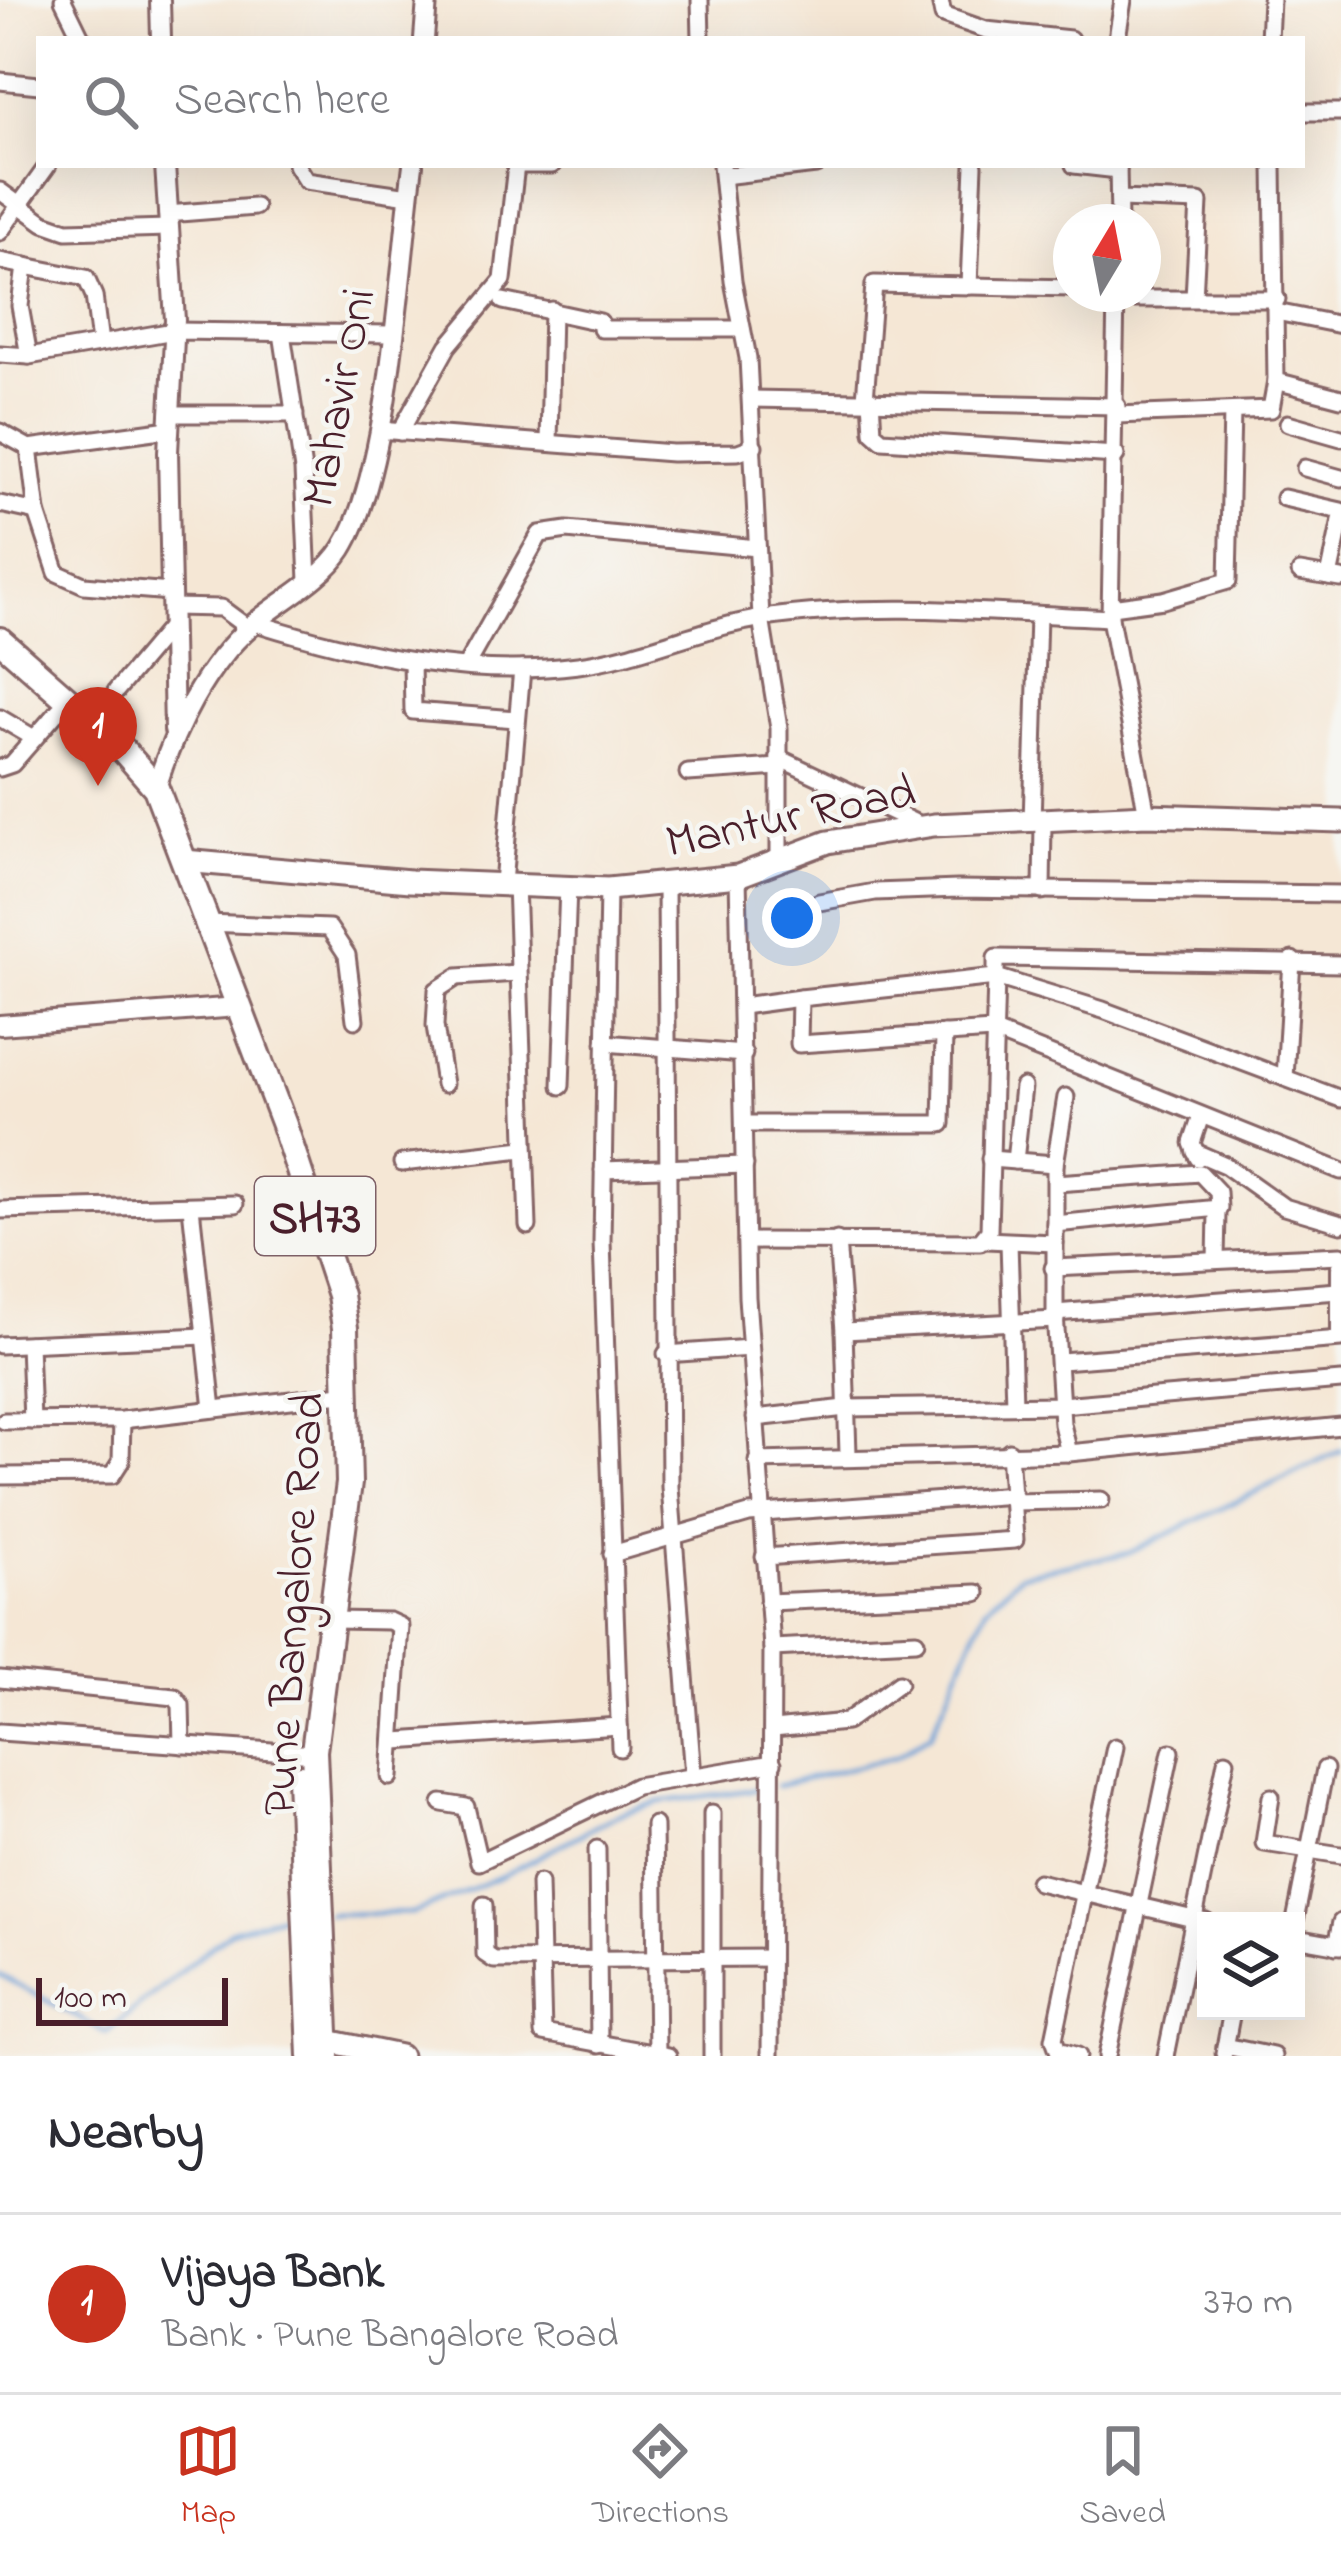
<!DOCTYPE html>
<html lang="en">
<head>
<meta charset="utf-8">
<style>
	:root { --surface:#fff; --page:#f2f2f3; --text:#2b2b33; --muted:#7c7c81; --line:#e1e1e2; --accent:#c8321e }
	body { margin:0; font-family:"Indie Flower",sans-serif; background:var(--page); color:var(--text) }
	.controls { position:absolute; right:36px; bottom:36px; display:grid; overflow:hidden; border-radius:0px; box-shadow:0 12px 48px #0002 }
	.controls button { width:108px; height:108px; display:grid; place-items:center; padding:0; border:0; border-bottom:3px solid var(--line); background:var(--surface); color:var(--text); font:60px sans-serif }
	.compass { position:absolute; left:1053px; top:204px; width:108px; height:108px; border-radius:50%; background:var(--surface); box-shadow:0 12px 48px #0002; rotate:10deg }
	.scale { position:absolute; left:36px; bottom:30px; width:192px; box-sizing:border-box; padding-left:12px; border:6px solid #4a1f2b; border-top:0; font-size:33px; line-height:42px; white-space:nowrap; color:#4a1f2b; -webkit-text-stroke:9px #f6f6f2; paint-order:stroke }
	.you { position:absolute; left:792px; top:918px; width:42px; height:42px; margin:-30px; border:9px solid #fff; border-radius:50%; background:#1a73e8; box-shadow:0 0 0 18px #1a73e833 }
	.badge { display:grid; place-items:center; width:78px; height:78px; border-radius:50%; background:var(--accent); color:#fff; font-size:39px; font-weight:700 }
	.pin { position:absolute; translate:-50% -99px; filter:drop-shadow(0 3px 6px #0008) }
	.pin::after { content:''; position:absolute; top:63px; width:42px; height:36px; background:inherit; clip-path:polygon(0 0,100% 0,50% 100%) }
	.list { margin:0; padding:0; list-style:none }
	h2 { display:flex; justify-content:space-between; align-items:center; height:156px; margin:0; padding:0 48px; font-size:51px }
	h2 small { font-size:39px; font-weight:400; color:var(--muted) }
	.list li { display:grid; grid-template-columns:78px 1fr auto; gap:36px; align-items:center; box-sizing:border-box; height:180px; padding:0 48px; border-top:3px solid var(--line) }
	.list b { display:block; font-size:45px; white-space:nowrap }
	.list p { margin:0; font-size:39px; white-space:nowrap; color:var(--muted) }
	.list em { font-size:39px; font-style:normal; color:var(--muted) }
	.icon { flex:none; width:66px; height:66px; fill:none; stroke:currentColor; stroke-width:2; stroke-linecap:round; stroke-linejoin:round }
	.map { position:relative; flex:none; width:1341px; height:2056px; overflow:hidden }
	.search { position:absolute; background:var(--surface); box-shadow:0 12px 48px #0002; left:36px; right:36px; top:36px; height:132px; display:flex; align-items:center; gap:30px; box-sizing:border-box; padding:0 42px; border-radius:0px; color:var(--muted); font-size:45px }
	.sheet { height:336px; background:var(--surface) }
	nav { display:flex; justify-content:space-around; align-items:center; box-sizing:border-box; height:168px; border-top:3px solid var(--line); background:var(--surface); font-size:33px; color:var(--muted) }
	nav a { display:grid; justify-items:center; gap:6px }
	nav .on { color:var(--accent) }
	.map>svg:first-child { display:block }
</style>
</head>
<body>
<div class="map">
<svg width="1341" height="2056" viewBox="0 0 1341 2056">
	<rect width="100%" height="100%" fill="#f6f6f2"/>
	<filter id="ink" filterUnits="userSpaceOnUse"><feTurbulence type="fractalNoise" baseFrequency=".00833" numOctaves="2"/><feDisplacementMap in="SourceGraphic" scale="24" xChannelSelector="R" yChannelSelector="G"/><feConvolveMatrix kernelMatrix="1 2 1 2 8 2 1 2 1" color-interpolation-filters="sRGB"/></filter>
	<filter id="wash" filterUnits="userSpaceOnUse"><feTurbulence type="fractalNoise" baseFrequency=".004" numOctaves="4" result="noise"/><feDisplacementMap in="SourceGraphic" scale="48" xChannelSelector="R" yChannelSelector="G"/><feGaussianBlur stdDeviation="2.7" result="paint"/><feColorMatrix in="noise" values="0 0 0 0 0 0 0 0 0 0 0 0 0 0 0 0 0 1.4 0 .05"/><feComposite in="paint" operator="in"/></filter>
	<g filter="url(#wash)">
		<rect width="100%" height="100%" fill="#f5e7d5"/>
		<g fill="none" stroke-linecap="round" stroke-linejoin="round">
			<g stroke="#6ba0d7" stroke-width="4.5">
				<path d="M 777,1786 L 895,1757 L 931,1734 L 986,1607 L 1021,1574 L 1129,1553 L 1341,1451"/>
				<path d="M 329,1914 L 414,1913 L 504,1875 L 617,1815 L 659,1802 L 766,1788"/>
				<path d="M 0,1975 L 106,2033 L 230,1931 L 294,1911"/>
			</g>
		</g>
	</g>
	<g filter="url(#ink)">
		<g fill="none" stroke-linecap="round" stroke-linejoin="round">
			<defs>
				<g id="minor">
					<path d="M 63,0 L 82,39"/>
					<path d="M 700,0 L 701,39"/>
					<path d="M 940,0 L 943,15 L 986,30 L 1070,39"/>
					<path d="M 1117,39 L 1123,0"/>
					<path d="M 1269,39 L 1271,0"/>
					<path d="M 0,81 L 39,85"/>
					<path d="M 1302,112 L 1341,112"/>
					<path d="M 296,165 L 306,181 L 409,196"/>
					<path d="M 515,165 L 552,165"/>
					<path d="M 721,165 L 733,281 L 748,358 L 761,618 L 779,728 L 779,856"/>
					<path d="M 1074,165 L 1118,170"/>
					<path d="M 1118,165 L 1119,222"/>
					<path d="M 723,176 L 816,165"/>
					<path d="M 0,191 L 44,223 L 67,231 L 168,228"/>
					<path d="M 1119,199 L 1199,202 L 1194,298"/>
					<path d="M 167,214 L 255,207"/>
					<path d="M 0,232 L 48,165"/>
					<path d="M 0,261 L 86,278 L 94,296 L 100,343"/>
					<path d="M 25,266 L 20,306 L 29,356"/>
					<path d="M 969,286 L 974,165"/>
					<path d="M 1116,294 L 1110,618 L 1147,815"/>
					<path d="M 1116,299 L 1277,299"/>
					<path d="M 503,301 L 600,322"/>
					<path d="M 1276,312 L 1341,325"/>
					<path d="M 601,329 L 742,329"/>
					<path d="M 282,333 L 303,470 L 308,581"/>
					<path d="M 0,354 L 29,356 L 174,331 L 391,334"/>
					<path d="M 1276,381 L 1341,398"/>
					<path d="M 751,399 L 1117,406"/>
					<path d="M 865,399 L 874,284 L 1071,288"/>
					<path d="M 871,399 L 873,432 L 882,440 L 1116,455"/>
					<path d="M 170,414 L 295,414"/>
					<path d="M 1117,415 L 1271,409 L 1276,381 L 1273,165"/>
					<path d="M 1288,423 L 1341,438"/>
					<path d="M 379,430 L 672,453 L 738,452 L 754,446"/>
					<path d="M 0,432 L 29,448 L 37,512 L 57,573 L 84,585 L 171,592"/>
					<path d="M 400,432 L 448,346 L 503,280 L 516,165"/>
					<path d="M 549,443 L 552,310"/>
					<path d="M 29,448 L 169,429"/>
					<path d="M 1305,468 L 1341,478"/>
					<path d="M 1284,498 L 1341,511"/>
					<path d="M 0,504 L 37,512"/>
					<path d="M 1300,572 L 1341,579"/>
					<path d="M 1329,577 L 1341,520"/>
					<path d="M 171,607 L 221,608 L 248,628"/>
					<path d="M 1111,607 L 1163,600 L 1228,581 L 1232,411"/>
					<path d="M 256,623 C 358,655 470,679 578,665 C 642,657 701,627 764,618 C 878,601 995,613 1110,618"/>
					<path d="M 412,661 L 413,711 L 516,719"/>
					<path d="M 467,664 L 540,534 L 567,530 L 757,548"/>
					<path d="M 116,691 L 171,626"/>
					<path d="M 0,718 L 34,738"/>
					<path d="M 779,758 L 924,827"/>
					<path d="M 0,768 L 12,764 L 59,710"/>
					<path d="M 688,773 L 779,767"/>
					<path d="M 1032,823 L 1038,615"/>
					<path d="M 738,876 L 747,1297 L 772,1648 L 770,2056"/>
					<path d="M 503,883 L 522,669"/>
					<path d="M 516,883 L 528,1226"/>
					<path d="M 666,885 L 670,1487 L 693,1776"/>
					<path d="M 608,889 L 602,1242 L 620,1748"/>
					<path d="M 1042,891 L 1043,822"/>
					<path d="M 819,902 L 875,892 L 958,889 L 1341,894"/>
					<path d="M 207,923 L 329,928 L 347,955 L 355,1020"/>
					<path d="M 1341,964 L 996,958 L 996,977 L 1103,1010 L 1341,1099"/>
					<path d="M 742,1006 L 800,998"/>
					<path d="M 605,1043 L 744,1054"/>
					<path d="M 1285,1078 L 1292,960"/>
					<path d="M 444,1084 L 435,1026 L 437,990 L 457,977 L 517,973"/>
					<path d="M 561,1086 L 568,886"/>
					<path d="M 745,1124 L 942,1124 L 944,1034"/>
					<path d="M 1195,1152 L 1225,1165 L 1284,1207 L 1341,1224"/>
					<path d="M 1198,1158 L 1192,1143 L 1201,1116"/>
					<path d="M 990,1159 L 1055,1164 L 1055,1313 L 1062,1424 L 1069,1453"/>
					<path d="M 1015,1161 L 1023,1087"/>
					<path d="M 402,1163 L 523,1149"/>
					<path d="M 1055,1164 L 1066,1097"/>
					<path d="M 603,1170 L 745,1165"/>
					<path d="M 191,1207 L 213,1409"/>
					<path d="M 0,1210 L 235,1204"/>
					<path d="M 1055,1224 L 1219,1208 L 1218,1192 L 1200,1173 L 1056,1183"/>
					<path d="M 837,1240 L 844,1331 L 1056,1320"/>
					<path d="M 986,1240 L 1055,1243"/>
					<path d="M 746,1241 L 980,1242 L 989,1231 L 996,977 L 800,998 L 799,1044 L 992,1031 L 1341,1171"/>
					<path d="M 1009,1242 L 1014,1405"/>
					<path d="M 1216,1260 L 1217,1212"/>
					<path d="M 1053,1268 L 1341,1255"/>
					<path d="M 1055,1313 L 1338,1291"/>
					<path d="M 844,1331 L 848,1454"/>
					<path d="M 29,1344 L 32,1421"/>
					<path d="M 0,1345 L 205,1336"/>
					<path d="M 666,1354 L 750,1348"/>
					<path d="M 1061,1361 L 1341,1339"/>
					<path d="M 755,1418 L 846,1408 L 1061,1405 L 1341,1381"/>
					<path d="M 4,1421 L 122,1420 L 350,1393"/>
					<path d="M 757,1461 L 1069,1453 L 1341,1426"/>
					<path d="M 0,1476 L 112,1475 L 121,1461 L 122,1420"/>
					<path d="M 1014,1502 L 1101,1500"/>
					<path d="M 612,1554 L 749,1514 L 1014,1495"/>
					<path d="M 764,1557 L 1015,1540 L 1009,1451"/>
					<path d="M 768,1602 L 977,1593"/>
					<path d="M 334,1620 L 389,1621 L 400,1626 L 390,1777"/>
					<path d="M 772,1648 L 916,1641"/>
					<path d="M 0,1679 L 175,1697 L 181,1705 L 182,1745"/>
					<path d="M 773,1729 L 846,1722 L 899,1683"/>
					<path d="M 0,1732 L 301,1753"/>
					<path d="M 396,1741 L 619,1726"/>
					<path d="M 1271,1797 L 1264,1843 L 1341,1855"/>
					<path d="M 442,1803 L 466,1807 L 479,1862 L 636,1786 L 773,1763"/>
					<path d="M 654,1825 L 657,2054"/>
					<path d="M 597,1849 L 599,2045"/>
					<path d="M 1038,1882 L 1206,1922"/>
					<path d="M 539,1883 L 543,2033 L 668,2056"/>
					<path d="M 484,1905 L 485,1954 L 494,1960 L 770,1958"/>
					<path d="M 1295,1921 L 1325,1769"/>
					<path d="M 1296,1938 L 1341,1946"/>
					<path d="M 1336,1946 L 1341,1922"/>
					<path d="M 1225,2046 L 1273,2056"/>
					<path d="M 1224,2053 L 1232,2011"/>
					<path d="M 712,2056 L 712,1813"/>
					<path d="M 1078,2056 L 1058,2050 L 1054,2039 L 1115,1747"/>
					<path d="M 1107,2056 L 1171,1752"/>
					<path d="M 1166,2056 L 1226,1761"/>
				</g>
				<g id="tertiary">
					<path d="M 160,0 L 161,39"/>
					<path d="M 424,39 L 427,0"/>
					<path d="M 165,165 L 175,320 L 168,452 L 174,730"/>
					<path d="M 156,788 C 174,729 205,666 252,625 C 280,601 322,580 342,549 C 390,473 400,261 413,165"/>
					<path d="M 0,1025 L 238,1007"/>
					<path d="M 1341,1268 L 1341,1334"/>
				</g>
				<g id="secondary">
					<path d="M 184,861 L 410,881 L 608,889 L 738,876 L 828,842 L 934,825 L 1147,815 L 1341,821"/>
					<path d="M 313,2038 L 400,2056"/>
				</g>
				<g id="primary">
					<path d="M 0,640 L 117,743 L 156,788 L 284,1125 L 340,1295 L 345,1328 L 349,1483 L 314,1751 L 327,2056"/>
					<path d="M 300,1777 L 311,2056"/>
				</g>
			</defs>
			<use href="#minor" stroke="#866566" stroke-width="21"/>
			<use href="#tertiary" stroke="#866566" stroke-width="24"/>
			<use href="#secondary" stroke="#866566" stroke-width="27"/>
			<use href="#primary" stroke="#866566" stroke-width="30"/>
			<use href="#minor" stroke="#fff" stroke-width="15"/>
			<use href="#tertiary" stroke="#fff" stroke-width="18"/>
			<use href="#secondary" stroke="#fff" stroke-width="21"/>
			<use href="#primary" stroke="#fff" stroke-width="24"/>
		</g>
	</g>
	<g text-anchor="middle" stroke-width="9" stroke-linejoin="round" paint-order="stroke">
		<rect fill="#f6f6f2" stroke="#7e6067" stroke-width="3" x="255" y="1177" width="120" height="78" rx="9"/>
		<g font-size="45" font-weight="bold" fill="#4a1f2b">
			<text x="315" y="1232">SH73</text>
		</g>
		<g font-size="48" fill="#4a1f2b" stroke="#f6f6f2">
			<text transform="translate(336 397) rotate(-79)" y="17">Mahavir Oni</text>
			<text transform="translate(790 814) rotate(-12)" y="17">Mantur Road</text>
			<text transform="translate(291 1604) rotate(-86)" y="17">Pune Bangalore Road</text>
		</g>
	</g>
</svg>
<div class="controls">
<button><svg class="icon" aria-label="layers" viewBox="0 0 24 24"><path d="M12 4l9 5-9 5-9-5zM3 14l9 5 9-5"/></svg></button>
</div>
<svg class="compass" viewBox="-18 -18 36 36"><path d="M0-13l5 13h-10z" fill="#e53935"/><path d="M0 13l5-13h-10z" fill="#7c7c81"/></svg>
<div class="scale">100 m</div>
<div class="you"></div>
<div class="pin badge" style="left:98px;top:786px">1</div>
<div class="search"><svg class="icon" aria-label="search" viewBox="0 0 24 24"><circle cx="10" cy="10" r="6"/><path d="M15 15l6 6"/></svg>Search here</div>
</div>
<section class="sheet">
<h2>Nearby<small></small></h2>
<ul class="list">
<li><span class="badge">1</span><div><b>Vijaya Bank</b><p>Bank · Pune Bangalore Road</p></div><em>370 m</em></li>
</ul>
</section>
<nav>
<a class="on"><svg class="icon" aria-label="map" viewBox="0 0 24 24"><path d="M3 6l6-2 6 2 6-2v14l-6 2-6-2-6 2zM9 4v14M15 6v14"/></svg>Map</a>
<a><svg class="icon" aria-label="directions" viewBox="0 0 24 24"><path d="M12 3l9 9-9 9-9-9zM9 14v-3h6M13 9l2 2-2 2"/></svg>Directions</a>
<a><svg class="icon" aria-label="saved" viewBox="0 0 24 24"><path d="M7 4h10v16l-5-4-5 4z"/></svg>Saved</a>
</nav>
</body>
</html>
